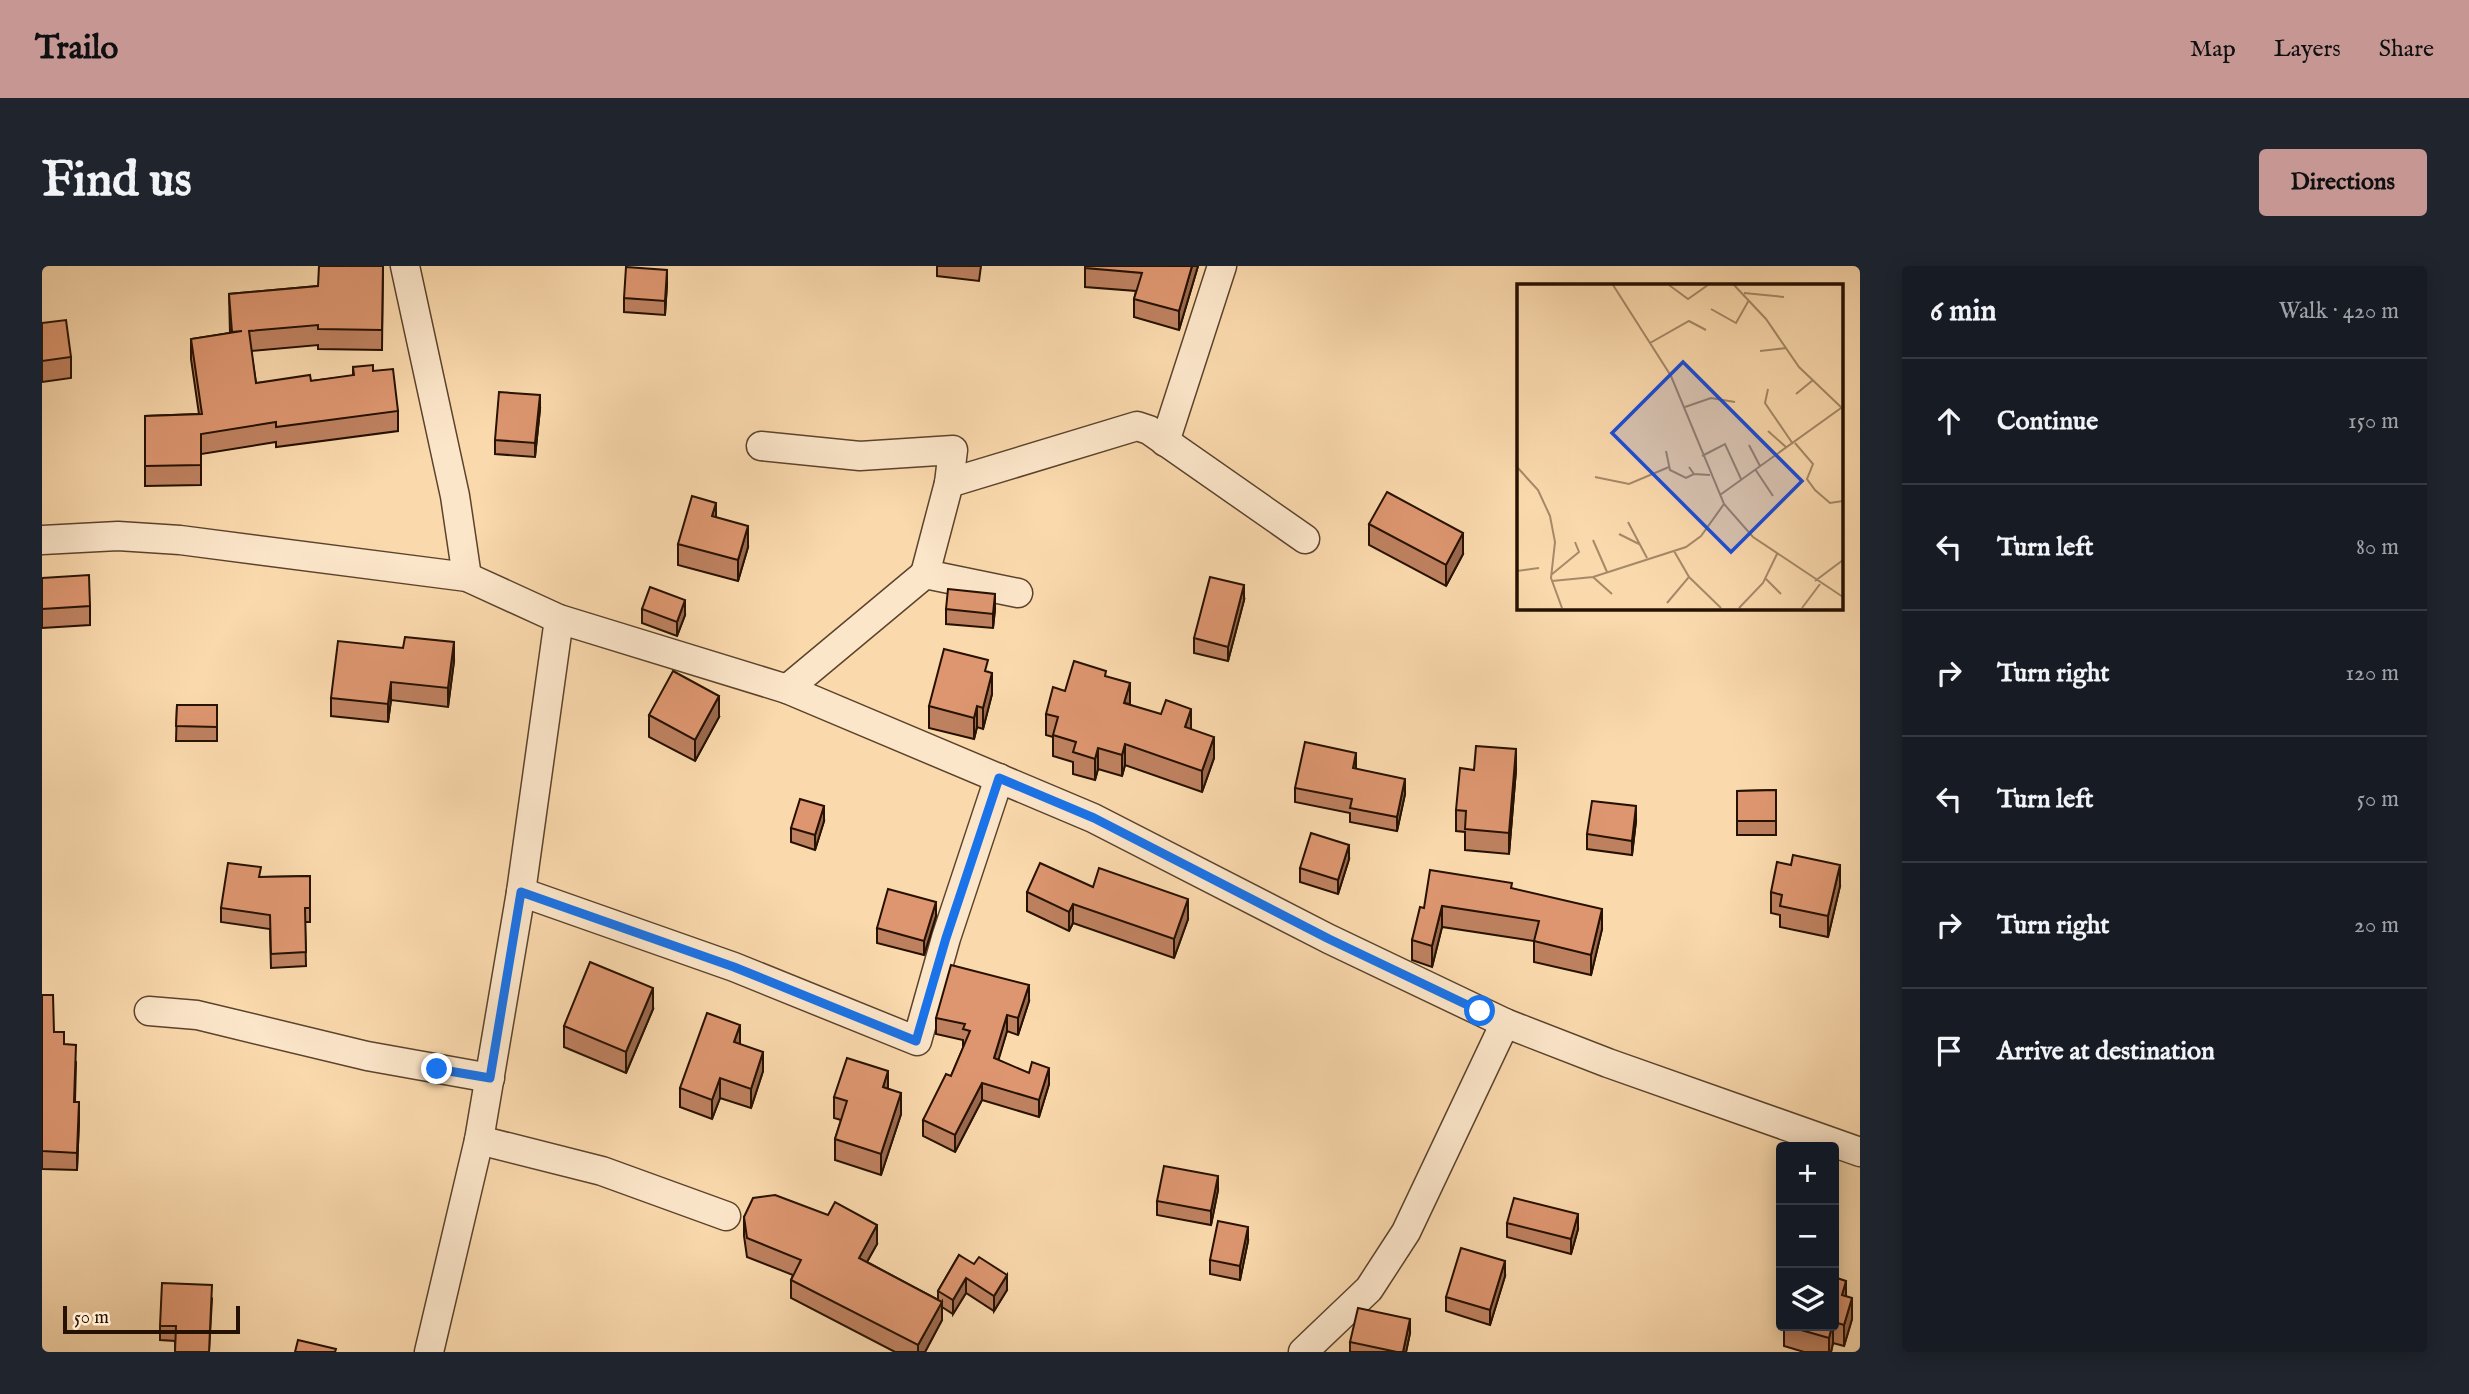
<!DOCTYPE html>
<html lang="en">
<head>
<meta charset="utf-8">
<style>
	:root { --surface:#171b24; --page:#20242c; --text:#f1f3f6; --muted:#9ea1a6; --line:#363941; --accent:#c59692 }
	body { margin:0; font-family:"IM FELL English",serif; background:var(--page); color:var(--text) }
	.controls { position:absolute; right:21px; bottom:21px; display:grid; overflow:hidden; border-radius:7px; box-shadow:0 4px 18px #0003 }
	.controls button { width:63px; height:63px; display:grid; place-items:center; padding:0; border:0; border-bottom:2px solid var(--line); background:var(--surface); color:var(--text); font:35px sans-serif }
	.scale { position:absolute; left:21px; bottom:18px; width:177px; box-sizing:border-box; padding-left:7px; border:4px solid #261101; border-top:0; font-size:19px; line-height:24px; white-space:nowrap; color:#261101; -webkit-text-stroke:5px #fce6ca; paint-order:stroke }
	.stop { position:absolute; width:21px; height:21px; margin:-16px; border:5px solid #1a73e8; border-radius:50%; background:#fff }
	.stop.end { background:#1a73e8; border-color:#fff; box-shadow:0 2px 7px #0008 }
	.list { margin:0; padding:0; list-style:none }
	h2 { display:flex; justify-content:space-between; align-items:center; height:91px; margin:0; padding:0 28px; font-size:30px }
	h2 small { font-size:23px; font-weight:400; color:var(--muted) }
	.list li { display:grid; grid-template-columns:46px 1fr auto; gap:21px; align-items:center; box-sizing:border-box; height:126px; padding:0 28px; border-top:2px solid var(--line) }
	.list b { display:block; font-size:26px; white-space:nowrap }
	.list em { font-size:23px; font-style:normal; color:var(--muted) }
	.icon { flex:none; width:38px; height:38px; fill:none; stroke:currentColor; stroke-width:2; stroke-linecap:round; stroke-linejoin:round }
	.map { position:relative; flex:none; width:1818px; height:1086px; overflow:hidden; border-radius:7px }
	header { display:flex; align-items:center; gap:42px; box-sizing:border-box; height:98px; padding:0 35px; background:var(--accent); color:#111 }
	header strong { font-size:33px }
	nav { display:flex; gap:38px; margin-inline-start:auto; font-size:24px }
	.intro { display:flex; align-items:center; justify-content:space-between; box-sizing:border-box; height:168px; padding:0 42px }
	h1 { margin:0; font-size:49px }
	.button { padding:18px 32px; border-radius:7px; background:var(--accent); color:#111; font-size:24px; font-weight:700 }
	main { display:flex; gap:42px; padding:0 42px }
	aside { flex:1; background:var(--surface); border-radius:7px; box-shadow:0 4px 18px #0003 }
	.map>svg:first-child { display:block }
</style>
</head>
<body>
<header>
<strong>Trailo</strong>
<nav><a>Map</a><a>Layers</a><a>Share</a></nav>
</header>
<div class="intro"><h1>Find us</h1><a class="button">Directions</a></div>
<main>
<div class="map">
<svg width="1818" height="1086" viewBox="0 0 1818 1086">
	<rect width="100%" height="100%" fill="#fad9ad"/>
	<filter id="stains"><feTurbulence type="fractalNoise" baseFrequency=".00286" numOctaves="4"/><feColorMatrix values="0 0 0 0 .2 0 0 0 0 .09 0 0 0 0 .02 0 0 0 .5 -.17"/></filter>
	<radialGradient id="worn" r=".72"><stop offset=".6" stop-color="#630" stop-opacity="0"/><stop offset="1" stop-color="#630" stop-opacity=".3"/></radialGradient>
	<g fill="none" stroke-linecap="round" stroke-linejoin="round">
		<defs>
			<g id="minor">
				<path d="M 363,0 L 413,230 L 425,311"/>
				<path d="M 1123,176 L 1180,0"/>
				<path d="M 719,180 L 818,190 L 911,184 L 907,217"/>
				<path d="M 0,274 L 76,270 L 138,274 L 425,311 L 517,353 L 745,423 L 1051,552 L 1287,673 L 1463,757 L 1566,797 L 1818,886"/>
				<path d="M 883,308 L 907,217 L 1095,160 L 1107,164 L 1263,273"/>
				<path d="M 745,423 L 883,308 L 976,327"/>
				<path d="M 479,626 L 692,701 L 875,775 L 904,672 L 957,512"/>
				<path d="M 107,745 L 155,749 L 325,790 L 448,812"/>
				<path d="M 437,874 L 560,905 L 684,950"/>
				<path d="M 387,1086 L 437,874 L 479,626 L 517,353"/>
				<path d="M 1261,1086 L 1327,1023 L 1364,966 L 1463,757"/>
			</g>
		</defs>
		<use href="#minor" stroke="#5b432c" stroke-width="31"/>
		<use href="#minor" stroke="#fce6ca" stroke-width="28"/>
	</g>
	<g fill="#be8160" stroke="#261101" stroke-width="2">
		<path d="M 341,0 L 340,84 L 276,83 L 276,79 L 209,85 L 214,117 L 269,115 L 311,110 L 311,101 L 331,105 L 356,145 L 356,165 L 234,181 L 234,176 L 159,188 L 159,219 L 103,220 L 103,150 L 157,148 L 149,93 L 149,73 L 188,67 L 187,28 L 276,20 Z"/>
		<path d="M 895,0 L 939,0 L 937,15 L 895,10 Z"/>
		<path d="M 1043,0 L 1156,0 L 1137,64 L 1092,51 L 1092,33 L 1094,25 L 1043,21 Z"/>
		<path d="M 625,18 L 623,49 L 582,46 L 582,32 Z"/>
		<path d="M 0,57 L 29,91 L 29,112 L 0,116 Z"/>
		<path d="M 498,143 L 493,191 L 453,188 L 453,174 Z"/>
		<path d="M 1327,258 L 1421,288 L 1404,320 L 1327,279 Z"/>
		<path d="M 636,278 L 706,281 L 696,315 L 636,299 Z"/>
		<path d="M 0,312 L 48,340 L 48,359 L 0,362 Z"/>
		<path d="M 1202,334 L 1186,395 L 1152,387 L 1152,372 Z"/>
		<path d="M 600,343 L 643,349 L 635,370 L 600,357 Z"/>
		<path d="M 904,343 L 953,343 L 951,362 L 904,358 Z"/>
		<path d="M 412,395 L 406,441 L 349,434 L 346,456 L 289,450 L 289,432 Z"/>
		<path d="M 946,406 L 950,428 L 941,463 L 935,461 L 932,473 L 887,462 L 887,440 Z"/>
		<path d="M 1064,411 L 1088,439 L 1149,463 L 1172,492 L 1160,526 L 1083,499 L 1080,510 L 1056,503 L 1053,514 L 1031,508 L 1031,496 L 1011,490 L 1011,471 L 1004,469 L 1004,448 Z"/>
		<path d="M 135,439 L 175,439 L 175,475 L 134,475 Z"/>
		<path d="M 607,449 L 677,451 L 653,495 L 607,471 Z"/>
		<path d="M 1314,501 L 1314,503 L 1363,528 L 1355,565 L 1308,556 L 1308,547 L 1253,536 L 1253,522 Z"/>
		<path d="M 1432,504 L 1474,504 L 1467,588 L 1423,584 L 1423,566 L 1414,565 L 1414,544 Z"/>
		<path d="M 1734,524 L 1734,569 L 1695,569 L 1695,525 Z"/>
		<path d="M 782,555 L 773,584 L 749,576 L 749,562 Z"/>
		<path d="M 1594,555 L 1590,589 L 1545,583 L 1545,568 Z"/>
		<path d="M 1307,593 L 1296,628 L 1258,616 L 1258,602 Z"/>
		<path d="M 268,610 L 268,656 L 263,656 L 264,700 L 229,702 L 228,663 L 179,656 L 179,642 L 219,611 Z"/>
		<path d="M 1798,620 L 1786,671 L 1738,661 L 1738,649 L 1729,647 L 1729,626 Z"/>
		<path d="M 1051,621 L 1146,653 L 1132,692 L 1031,657 L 1027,665 L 985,645 L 985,626 Z"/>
		<path d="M 1470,623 L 1560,663 L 1549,709 L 1492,696 L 1492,675 L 1400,661 L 1390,701 L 1370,694 L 1370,674 L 1382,642 Z"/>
		<path d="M 894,650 L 882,689 L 835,677 L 835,662 Z"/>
		<path d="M 0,729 L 12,766 L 22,778 L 34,796 L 33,836 L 37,854 L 35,904 L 0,903 Z"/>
		<path d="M 987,735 L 976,769 L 965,765 L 956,794 L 1007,818 L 997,851 L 940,834 L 913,886 L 881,870 L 881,854 L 909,810 L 922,780 L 921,780 L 921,774 L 894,768 L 894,752 Z"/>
		<path d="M 611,743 L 584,807 L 522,781 L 522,760 Z"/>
		<path d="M 698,778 L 721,805 L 709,842 L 678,832 L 670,853 L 638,841 L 638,822 Z"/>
		<path d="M 846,822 L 859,848 L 839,909 L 793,894 L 793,873 L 799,854 L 792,852 L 792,831 Z"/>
		<path d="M 1176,924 L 1169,959 L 1115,949 L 1115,935 Z"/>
		<path d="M 702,951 L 835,978 L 825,996 L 896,1034 L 896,1025 L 917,989 L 965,1024 L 952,1045 L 924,1027 L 911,1048 L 900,1041 L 900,1054 L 883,1086 L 853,1086 L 749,1032 L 749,1014 L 751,1009 L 705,991 L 702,970 Z"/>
		<path d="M 1465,957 L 1536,963 L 1529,988 L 1465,971 Z"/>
		<path d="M 1206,975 L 1198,1014 L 1168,1008 L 1168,994 Z"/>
		<path d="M 1463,1010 L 1448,1059 L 1404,1045 L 1404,1031 Z"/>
		<path d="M 1792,1011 L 1804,1031 L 1810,1053 L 1802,1080 L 1791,1077 L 1789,1086 L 1762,1086 L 1742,1080 L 1742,1060 L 1792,1060 Z"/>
		<path d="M 170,1033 L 167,1086 L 133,1086 L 133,1075 L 118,1074 L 118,1060 Z"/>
		<path d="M 1368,1067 L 1364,1086 L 1308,1086 L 1308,1076 Z"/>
	</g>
	<g fill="#9b694e" stroke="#261101" stroke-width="2">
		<path d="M 1150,0 L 1156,0 L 1137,64 L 1137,45 Z"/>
		<path d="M 625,4 L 625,18 L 623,49 L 623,35 Z"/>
		<path d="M 498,129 L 498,143 L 493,191 L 493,177 Z"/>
		<path d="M 674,237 L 674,258 L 670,250 Z"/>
		<path d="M 706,260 L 706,281 L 696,315 L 696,294 Z"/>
		<path d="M 1421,267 L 1421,288 L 1404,320 L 1404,299 Z"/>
		<path d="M 1202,319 L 1202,334 L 1186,395 L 1186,381 Z"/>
		<path d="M 953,328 L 953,343 L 951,362 L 951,348 Z"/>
		<path d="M 643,334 L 643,349 L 635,370 L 635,356 Z"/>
		<path d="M 412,376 L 412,395 L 406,441 L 406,422 Z"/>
		<path d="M 950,407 L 950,428 L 941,463 L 941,442 Z"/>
		<path d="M 349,416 L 349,434 L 346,456 L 346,438 Z"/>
		<path d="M 1088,417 L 1088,438 L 1082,437 Z"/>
		<path d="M 677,430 L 677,451 L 653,495 L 653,474 Z"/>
		<path d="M 935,440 L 935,461 L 932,473 L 932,452 Z"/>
		<path d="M 1149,443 L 1149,464 L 1143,461 Z"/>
		<path d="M 1172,471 L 1172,492 L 1160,526 L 1160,505 Z"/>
		<path d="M 1083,478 L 1083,499 L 1080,510 L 1080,489 Z"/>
		<path d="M 1056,482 L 1056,503 L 1053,514 L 1053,493 Z"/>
		<path d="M 1474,483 L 1474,504 L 1467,588 L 1467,567 Z"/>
		<path d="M 1314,487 L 1314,501 L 1311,517 L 1311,502 Z"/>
		<path d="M 1363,513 L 1363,528 L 1355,565 L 1355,551 Z"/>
		<path d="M 782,540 L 782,555 L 773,584 L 773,569 Z"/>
		<path d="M 1594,540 L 1594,555 L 1590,589 L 1590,575 Z"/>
		<path d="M 1307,579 L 1307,593 L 1296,628 L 1296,614 Z"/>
		<path d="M 1798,599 L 1798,620 L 1786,671 L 1786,650 Z"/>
		<path d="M 1146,633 L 1146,653 L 1132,692 L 1132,673 Z"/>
		<path d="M 894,636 L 894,650 L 882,689 L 882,675 Z"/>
		<path d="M 1031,638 L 1031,657 L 1027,665 L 1027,646 Z"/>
		<path d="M 1400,640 L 1400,661 L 1390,701 L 1390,680 Z"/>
		<path d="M 1560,643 L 1560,663 L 1549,709 L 1549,689 Z"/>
		<path d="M 987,719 L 987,735 L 976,769 L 976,752 Z"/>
		<path d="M 611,722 L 611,743 L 584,807 L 584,786 Z"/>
		<path d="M 965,749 L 965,765 L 952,809 L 952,792 Z"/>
		<path d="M 698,759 L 698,779 L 692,776 Z"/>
		<path d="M 721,786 L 721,805 L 709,842 L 709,823 Z"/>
		<path d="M 1007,802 L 1007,818 L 997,851 L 997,834 Z"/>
		<path d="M 846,805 L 846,826 L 841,821 Z"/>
		<path d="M 678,812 L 678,832 L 670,853 L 670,834 Z"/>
		<path d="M 940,817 L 940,834 L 913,886 L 913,869 Z"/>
		<path d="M 859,827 L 859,848 L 839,909 L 839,888 Z"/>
		<path d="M 37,836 L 37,854 L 35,904 L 35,887 Z"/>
		<path d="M 1176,910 L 1176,924 L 1169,959 L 1169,945 Z"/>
		<path d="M 1536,948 L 1536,963 L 1529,988 L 1529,973 Z"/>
		<path d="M 835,959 L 835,978 L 817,1010 L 817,992 Z"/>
		<path d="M 1206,961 L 1206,975 L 1198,1014 L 1198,1000 Z"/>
		<path d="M 1463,995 L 1463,1010 L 1448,1059 L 1448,1044 Z"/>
		<path d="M 965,1009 L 965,1024 L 952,1045 L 952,1030 Z"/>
		<path d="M 924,1012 L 924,1027 L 911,1048 L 911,1034 Z"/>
		<path d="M 1804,1015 L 1804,1036 L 1800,1029 Z"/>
		<path d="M 1810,1032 L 1810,1053 L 1802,1080 L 1802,1059 Z"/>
		<path d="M 900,1036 L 900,1054 L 883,1086 L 876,1086 L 876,1079 Z"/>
		<path d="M 1368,1053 L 1368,1067 L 1364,1086 L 1361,1086 Z"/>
		<path d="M 1790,1060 L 1791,1060 L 1791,1077 L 1789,1086 L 1787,1086 L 1787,1072 Z"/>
	</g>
	<g fill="#dd9670" stroke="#261101" stroke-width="2">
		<path d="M 277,0 L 341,0 L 340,64 L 276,63 L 276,59 L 207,65 L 214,117 L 268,109 L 269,115 L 312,109 L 311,101 L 331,99 L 331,105 L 351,103 L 356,145 L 234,161 L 234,156 L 159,168 L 159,199 L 103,200 L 103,150 L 160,148 L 149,73 L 200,65 L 190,66 L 187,28 L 276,20 Z"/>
		<path d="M 1043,0 L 1150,0 L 1137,45 L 1092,33 L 1100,7 L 1043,2 Z"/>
		<path d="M 584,1 L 625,4 L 623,35 L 582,32 Z"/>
		<path d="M 24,54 L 29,91 L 0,95 L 0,57 Z"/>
		<path d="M 457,126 L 498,129 L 493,177 L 453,174 Z"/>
		<path d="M 1345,226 L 1421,267 L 1404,299 L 1327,258 Z"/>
		<path d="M 650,230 L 674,237 L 670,250 L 706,260 L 696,294 L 636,278 Z"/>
		<path d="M 47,309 L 48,340 L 0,343 L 0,312 Z"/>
		<path d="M 1168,311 L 1202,319 L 1186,381 L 1152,372 Z"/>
		<path d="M 608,321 L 643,334 L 635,356 L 600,343 Z"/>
		<path d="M 906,323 L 953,328 L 951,348 L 904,343 Z"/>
		<path d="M 363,371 L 412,376 L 406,422 L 349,416 L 346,438 L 289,432 L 296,375 L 361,382 Z"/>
		<path d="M 902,383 L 946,394 L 943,405 L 950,407 L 941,442 L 935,440 L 932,452 L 887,440 Z"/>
		<path d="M 1032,395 L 1064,405 L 1063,410 L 1088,417 L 1082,437 L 1119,448 L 1124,434 L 1149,443 L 1143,461 L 1172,471 L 1160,505 L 1083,478 L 1080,489 L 1056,482 L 1053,493 L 1031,486 L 1034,476 L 1011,469 L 1016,451 L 1004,448 L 1011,421 L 1023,425 Z"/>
		<path d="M 631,405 L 677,430 L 653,474 L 607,449 Z"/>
		<path d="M 135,439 L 175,439 L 175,461 L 134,460 Z"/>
		<path d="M 1263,476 L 1314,487 L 1311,502 L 1363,513 L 1355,551 L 1308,542 L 1310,533 L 1253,522 Z"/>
		<path d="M 1434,480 L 1474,483 L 1467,567 L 1423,563 L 1424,545 L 1414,544 L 1418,502 L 1432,504 Z"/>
		<path d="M 1734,524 L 1734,555 L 1695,555 L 1695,525 Z"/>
		<path d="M 758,533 L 782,540 L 773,569 L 749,562 Z"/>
		<path d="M 1550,535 L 1594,540 L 1590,575 L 1545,568 Z"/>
		<path d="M 1269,567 L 1307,579 L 1296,614 L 1258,602 Z"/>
		<path d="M 1751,589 L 1798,599 L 1786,650 L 1738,640 L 1740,629 L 1729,626 L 1735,596 L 1749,599 Z"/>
		<path d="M 186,597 L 219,601 L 217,611 L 268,610 L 268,642 L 263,642 L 264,686 L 229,688 L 228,649 L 179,642 Z"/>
		<path d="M 998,597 L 1051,621 L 1057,602 L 1146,633 L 1132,673 L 1031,638 L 1027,646 L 985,626 Z"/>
		<path d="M 1388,604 L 1470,617 L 1469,622 L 1560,643 L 1549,689 L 1492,675 L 1497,655 L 1400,640 L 1390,680 L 1370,674 L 1378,641 L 1382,642 Z"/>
		<path d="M 846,623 L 894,636 L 882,675 L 835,662 Z"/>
		<path d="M 548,696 L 611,722 L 584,786 L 522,760 Z"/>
		<path d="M 909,699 L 987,719 L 976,752 L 965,749 L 952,792 L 987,807 L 990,796 L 1007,802 L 997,834 L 940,817 L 913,869 L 881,854 L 904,808 L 909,810 L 928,765 L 921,763 L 923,758 L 894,752 Z"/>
		<path d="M 0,729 L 11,729 L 12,766 L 22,766 L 22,778 L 34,779 L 32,836 L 37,836 L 35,887 L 0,885 Z"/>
		<path d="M 665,747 L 698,759 L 692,776 L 721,786 L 709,823 L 678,812 L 670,834 L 638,822 Z"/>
		<path d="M 805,792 L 846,805 L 841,821 L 859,827 L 839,888 L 793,873 L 805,835 L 792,831 Z"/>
		<path d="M 1122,900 L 1176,910 L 1169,945 L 1115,935 Z"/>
		<path d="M 733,929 L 786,949 L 793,936 L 835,959 L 817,992 L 900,1036 L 876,1079 L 749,1014 L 759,994 L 705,972 L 702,951 L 711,932 Z"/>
		<path d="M 1472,932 L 1536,948 L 1529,973 L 1465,957 Z"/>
		<path d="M 1176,955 L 1206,961 L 1198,1000 L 1168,994 Z"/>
		<path d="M 1419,982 L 1463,995 L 1448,1044 L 1404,1031 Z"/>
		<path d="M 917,989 L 932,998 L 937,991 L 965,1009 L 952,1030 L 924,1012 L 911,1034 L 896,1025 Z"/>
		<path d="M 1792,1011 L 1804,1015 L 1800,1029 L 1810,1032 L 1802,1059 L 1792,1056 Z"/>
		<path d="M 120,1017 L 170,1019 L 167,1086 L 133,1086 L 134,1060 L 118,1060 Z"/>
		<path d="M 1316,1042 L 1368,1053 L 1361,1086 L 1355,1086 L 1308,1076 Z"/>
		<path d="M 1745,1060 L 1790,1060 L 1787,1072 Z"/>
		<path d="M 256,1074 L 294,1083 L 293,1086 L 253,1086 Z"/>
	</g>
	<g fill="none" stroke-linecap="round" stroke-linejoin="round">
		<path stroke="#1a73e8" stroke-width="9" d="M 395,803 L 448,812 L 479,626 L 692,701 L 874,775 L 904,672 L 957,512 L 1052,552 L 1287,673 L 1438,745"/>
	</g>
	<g transform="translate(1475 18)">
		<rect width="326" height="326" fill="#fad9ad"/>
		<path fill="none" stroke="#a58968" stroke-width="2" d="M 96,1 L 154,92 L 207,220 L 236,253 L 326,313M 152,1 L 171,15 L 191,1M 217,1 L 249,35 L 282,83 L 326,125M 227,9 L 267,13M 194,25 L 219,39 L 232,16M 133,59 L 172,37 L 189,46M 243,67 L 269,64M 251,105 L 248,119 L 276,160M 279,110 L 296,96M 168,123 L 194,114 L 218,118M 251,147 L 270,164M 278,159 L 296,180 L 290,195 L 298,206 L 313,219 L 326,217M 232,161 L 243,182M 149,167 L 153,186 L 169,194 L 177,190M 185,172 L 208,160 L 224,195M 0,183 L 21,206 L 33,232 L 38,258 L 34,294 L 45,324M 172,183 L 177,190 L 193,191M 238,185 L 256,212M 78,193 L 112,200 L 152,183M 203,211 L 324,124M 111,238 L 130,274M 102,250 L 122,260M 76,256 L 90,288M 0,287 L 22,284M 34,291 L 62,268 L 58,258M 76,293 L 95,310M 172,293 L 204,324M 249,295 L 264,310M 35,297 L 76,293 L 169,263 L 184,252 L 207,220M 298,297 L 326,276M 150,319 L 172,293 L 157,267M 222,324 L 246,299 L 260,270M 285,324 L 303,300"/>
		<path fill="#1d4ed8" fill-opacity="0.15" stroke="#1d4ed8" stroke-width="3.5" d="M 166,78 L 285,197 L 214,268 L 95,149 Z"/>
		<rect width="326" height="326" fill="none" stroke="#261101" stroke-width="3.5"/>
	</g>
	<rect width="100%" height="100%" filter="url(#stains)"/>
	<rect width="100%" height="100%" fill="url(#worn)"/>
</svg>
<div class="controls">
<button>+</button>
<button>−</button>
<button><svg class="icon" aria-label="layers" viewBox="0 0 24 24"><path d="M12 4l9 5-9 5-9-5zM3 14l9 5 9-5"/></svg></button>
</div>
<div class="scale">50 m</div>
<div class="stop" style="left:1438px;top:745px"></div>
<div class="stop end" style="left:395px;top:803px"></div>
</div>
<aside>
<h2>6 min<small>Walk · 420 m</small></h2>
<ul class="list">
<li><svg class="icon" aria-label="ahead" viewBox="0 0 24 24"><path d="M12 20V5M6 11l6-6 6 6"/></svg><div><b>Continue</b></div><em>150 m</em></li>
<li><svg class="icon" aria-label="left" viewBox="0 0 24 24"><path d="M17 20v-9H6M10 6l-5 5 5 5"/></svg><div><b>Turn left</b></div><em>80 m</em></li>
<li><svg class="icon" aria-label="right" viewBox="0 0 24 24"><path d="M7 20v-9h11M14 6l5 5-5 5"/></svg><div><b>Turn right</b></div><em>120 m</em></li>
<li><svg class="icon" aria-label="left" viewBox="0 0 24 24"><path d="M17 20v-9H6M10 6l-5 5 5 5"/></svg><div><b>Turn left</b></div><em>50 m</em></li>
<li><svg class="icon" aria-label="right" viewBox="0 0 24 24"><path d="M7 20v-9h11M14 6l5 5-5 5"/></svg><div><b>Turn right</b></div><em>20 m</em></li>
<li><svg class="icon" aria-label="arrive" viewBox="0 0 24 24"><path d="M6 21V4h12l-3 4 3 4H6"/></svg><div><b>Arrive at destination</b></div></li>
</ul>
</aside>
</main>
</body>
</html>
